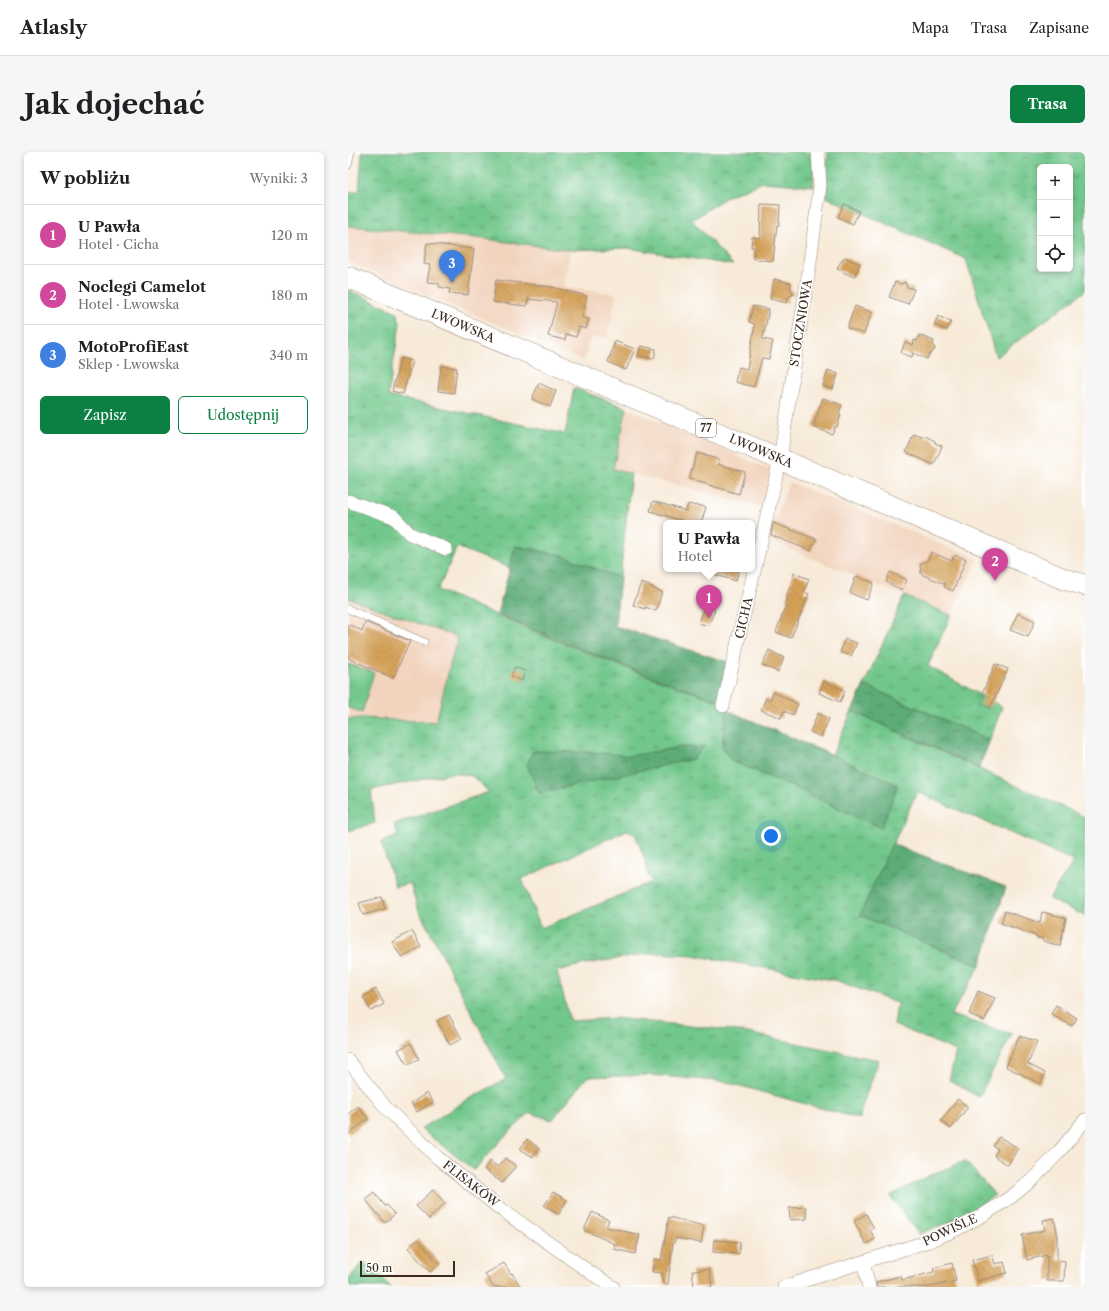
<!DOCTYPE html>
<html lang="pl">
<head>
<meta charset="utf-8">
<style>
	:root { --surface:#fff; --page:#f6f6f6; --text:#202124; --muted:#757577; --line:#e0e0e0; --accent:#0b8043 }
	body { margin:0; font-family:"Libre Caslon Text",serif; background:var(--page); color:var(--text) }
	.controls { position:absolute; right:12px; top:12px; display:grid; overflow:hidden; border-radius:6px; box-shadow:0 2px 6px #0003 }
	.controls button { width:36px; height:36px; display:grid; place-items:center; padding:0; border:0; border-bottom:1px solid var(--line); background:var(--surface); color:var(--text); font:20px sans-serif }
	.scale { position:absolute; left:12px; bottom:10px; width:95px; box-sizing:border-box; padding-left:4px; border:2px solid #3b2a1e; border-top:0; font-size:11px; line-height:14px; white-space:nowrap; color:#3b2a1e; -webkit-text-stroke:3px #fff; paint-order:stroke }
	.you { position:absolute; left:423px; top:684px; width:14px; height:14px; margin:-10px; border:3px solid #fff; border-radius:50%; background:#1a73e8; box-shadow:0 0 0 6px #1a73e833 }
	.badge { display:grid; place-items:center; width:26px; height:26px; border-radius:50%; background:var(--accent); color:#fff; font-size:13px; font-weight:700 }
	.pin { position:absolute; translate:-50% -33px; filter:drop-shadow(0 1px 2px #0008) }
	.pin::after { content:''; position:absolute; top:21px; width:14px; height:12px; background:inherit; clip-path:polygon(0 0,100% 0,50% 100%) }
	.popup { position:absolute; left:315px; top:368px; width:92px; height:52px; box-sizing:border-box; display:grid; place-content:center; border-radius:6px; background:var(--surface); filter:drop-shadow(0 1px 3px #0005); font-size:13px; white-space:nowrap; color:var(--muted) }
	.popup b { font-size:15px; color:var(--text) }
	.popup::after { content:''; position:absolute; left:50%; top:100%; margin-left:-8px; border:8px solid transparent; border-top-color:var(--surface) }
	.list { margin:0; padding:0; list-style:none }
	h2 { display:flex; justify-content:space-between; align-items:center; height:52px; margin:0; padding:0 16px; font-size:17px }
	h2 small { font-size:13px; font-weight:400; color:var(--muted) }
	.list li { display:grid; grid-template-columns:26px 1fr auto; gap:12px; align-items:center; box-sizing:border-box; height:60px; padding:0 16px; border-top:1px solid var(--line) }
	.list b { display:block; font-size:15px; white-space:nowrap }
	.list p { margin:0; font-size:13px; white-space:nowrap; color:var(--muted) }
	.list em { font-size:13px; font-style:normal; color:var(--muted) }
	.actions { display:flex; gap:8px; padding:12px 16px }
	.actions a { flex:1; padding:9px 0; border:1px solid var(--accent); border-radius:6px; text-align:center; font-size:14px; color:var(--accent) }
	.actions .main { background:var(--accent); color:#fff }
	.icon { flex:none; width:22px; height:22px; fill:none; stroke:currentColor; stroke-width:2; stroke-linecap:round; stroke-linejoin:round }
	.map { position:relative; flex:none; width:737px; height:1135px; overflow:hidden; border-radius:6px }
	header { display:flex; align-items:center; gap:24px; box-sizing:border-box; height:56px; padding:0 20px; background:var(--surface); border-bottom:1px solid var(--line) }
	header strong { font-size:19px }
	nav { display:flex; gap:22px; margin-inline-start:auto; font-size:14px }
	.intro { display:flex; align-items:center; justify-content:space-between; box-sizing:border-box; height:96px; padding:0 24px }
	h1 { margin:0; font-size:28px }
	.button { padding:10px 18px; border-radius:6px; background:var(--accent); color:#fff; font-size:14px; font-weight:700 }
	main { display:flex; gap:24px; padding:0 24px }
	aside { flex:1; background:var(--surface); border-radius:6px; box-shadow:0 2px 6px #0003 }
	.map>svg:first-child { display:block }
</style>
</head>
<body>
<header>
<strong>Atlasly</strong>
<nav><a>Mapa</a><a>Trasa</a><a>Zapisane</a></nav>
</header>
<div class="intro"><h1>Jak dojechać</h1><a class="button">Trasa</a></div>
<main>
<aside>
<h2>W pobliżu<small>Wyniki: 3</small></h2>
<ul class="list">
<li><span class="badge" style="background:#d1479c">1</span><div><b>U Pawła</b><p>Hotel · Cicha</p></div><em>120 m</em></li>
<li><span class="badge" style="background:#d1479c">2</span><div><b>Noclegi Camelot</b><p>Hotel · Lwowska</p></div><em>180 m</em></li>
<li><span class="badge" style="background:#3f7fe0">3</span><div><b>MotoProfiEast</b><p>Sklep · Lwowska</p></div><em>340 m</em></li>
</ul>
<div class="actions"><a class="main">Zapisz</a><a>Udostępnij</a></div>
</aside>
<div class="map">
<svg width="737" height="1135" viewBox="0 0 737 1135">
	<defs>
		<pattern id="grass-tufts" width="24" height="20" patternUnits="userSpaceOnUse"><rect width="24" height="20" fill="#72c78c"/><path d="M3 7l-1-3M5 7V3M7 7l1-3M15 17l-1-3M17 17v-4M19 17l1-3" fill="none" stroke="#5fa272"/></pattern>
		<pattern id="forest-crowns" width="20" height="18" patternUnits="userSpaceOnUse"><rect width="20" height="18" fill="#5dac78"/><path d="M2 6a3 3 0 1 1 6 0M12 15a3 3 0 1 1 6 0" fill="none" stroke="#4e8c62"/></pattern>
		<pattern id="building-back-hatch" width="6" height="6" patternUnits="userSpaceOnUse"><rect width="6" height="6" fill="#d7a35a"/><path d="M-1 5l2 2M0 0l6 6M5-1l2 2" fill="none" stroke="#b0854a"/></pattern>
	</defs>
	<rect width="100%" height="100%" fill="#fff"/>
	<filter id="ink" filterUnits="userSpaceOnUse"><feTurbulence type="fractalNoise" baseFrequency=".025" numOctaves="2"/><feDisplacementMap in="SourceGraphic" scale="8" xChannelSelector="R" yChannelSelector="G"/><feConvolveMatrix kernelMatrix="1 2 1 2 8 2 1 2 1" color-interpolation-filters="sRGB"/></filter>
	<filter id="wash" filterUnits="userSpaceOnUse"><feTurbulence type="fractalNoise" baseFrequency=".012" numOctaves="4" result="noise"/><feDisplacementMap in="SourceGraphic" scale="16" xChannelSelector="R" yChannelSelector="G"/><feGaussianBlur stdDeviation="0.9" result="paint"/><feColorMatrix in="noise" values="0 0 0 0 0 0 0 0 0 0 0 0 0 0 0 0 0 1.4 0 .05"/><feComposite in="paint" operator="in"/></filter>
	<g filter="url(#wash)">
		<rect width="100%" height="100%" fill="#f7ead8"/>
		<g fill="#f2d4be">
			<path d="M 0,74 L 128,86 L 222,98 L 216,135 L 268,142 L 259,187 L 242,185 L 236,209 L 0,110 Z"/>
			<path d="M 279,256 L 425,319 L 415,355 L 264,317 Z"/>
			<path d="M 441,330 L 630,407 L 603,463 L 419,388 Z"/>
			<path d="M 0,446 L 109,485 L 88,570 L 14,566 L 0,567 Z"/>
		</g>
		<g fill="url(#grass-tufts)" stroke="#567855" fill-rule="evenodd">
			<path d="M 14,0 L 464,0 L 466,34 L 415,30 L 380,44 L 344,68 L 385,113 L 279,96 L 222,98 L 128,86 L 0,74 L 0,40 L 11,40 Z"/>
			<path d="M 480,0 L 737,0 L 737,139 L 648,205 L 618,107 L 478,45 ZM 692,15 L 722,15 L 722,117 L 692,117 Z"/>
			<path d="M 0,138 L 49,160 L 52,171 L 40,244 L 217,282 L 226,236 L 279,256 L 265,317 L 283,322 L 272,426 L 213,403 L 167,394 L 162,416 L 109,395 L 90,438 L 207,488 L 273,514 L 370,549 L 379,558 L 384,609 L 438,632 L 550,633 L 484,603 L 504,559 L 737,665 L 737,764 L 701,747 L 726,709 L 569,640 L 512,763 L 632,814 L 603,863 L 664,882 L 631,945 L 601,928 L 608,899 L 546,873 L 549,851 L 490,829 L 344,803 L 304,801 L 237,812 L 209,819 L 222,869 L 267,866 L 390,879 L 531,908 L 513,957 L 512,967 L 378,930 L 303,923 L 239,925 L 204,968 L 182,961 L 156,985 L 126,1018 L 73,977 L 115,950 L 158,927 L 109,833 L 91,796 L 71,760 L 62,731 L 47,735 L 33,690 L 50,684 L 46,672 L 141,640 L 124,624 L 105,621 L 23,638 L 27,671 L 0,679 L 0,567 L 14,566 L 88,570 L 109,485 L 0,446 ZM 279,678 L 287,682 L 297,708 L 300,723 L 304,730 L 193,776 L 174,727 Z"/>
			<path d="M 556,444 L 603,463 L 580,514 L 654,555 L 642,588 L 516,533 Z"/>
			<path d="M 617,1009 L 647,1043 L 617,1064 L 571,1082 L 542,1044 L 582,1023 Z"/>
			<path d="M 15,1109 L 43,1135 L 0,1135 L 0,1128 Z"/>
		</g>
		<g fill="url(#forest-crowns)" stroke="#4c6b4b">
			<path d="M 167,394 L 213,403 L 272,426 L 267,474 L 380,510 L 370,549 C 295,522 222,494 149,462 L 162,416 Z"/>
			<path d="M 516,533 L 642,588 L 631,616 L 504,559 Z"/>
			<path d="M 379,558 L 484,603 L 550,633 L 533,676 L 438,632 L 384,609 L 374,594 Z"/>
			<path d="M 332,595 L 356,595 L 345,607 L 191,641 L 179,613 L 185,599 L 245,600 L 282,604 Z"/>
			<path d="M 544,692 L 658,735 L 632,814 L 512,763 Z"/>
		</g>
		<path fill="#72c78c" stroke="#567855" d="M 0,512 L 26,520 L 14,560 L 0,556 Z"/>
		<g id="blocks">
			<g fill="url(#building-back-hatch)">
				<path d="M 413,52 L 432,53 L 431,73 L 429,73 L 425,109 L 405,107 L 406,95 L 403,95 L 404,85 L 412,86 Z"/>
				<path d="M 496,52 L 511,59 L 505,72 L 490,65 Z"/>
				<path d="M 79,91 L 126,97 L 120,143 L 101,141 L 102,137 L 91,135 L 91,131 L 79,130 L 82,113 L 76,112 Z"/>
				<path d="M 496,105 L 512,112 L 506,125 L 489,117 L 493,109 L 495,109 Z"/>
				<path d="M 426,127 L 443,131 L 442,136 L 446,142 L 440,145 L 439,151 L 422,147 Z"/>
				<path d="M 148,128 L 204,135 L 239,144 L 234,165 L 241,167 L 238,177 L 231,175 L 228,185 L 218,182 L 217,188 L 200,184 L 209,150 L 180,147 L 179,154 L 145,150 Z"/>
				<path d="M 547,130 L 553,132 L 557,130 L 559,135 L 566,137 L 560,152 L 541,145 Z"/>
				<path d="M 405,154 L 421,157 L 415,187 L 425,189 L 421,207 L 414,206 L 406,235 L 387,230 L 391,215 L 399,217 L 407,172 L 401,170 Z"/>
				<path d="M 507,154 L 524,160 L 516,182 L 499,176 Z"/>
				<path d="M 590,164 L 603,170 L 599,178 L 586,173 Z"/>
				<path d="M 571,183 L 586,189 L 585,193 L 587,197 L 584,201 L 581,203 L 579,207 L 565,201 L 564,205 L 553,201 L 557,190 L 565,193 L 566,188 L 569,189 Z"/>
				<path d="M 267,189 L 287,197 L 278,218 L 260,210 Z"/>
				<path d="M 293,194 L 308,197 L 306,207 L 290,204 Z"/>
				<path d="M 53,206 L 64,209 L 55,242 L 44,239 Z"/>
				<path d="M 93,214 L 109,216 L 106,241 L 90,239 Z"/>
				<path d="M 480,218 L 490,222 L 485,237 L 475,234 Z"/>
				<path d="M 191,231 L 208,239 L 202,255 L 184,247 Z"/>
				<path d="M 475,246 L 494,253 L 491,261 L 493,262 L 489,275 L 487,274 L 484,282 L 465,275 Z"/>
				<path d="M 566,282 L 574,285 L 575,283 L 587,289 L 587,291 L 594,294 L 586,313 L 558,300 Z"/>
				<path d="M 349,301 L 372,308 L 370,312 L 397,320 L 391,342 L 341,327 Z"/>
				<path d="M 305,349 L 338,359 L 340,352 L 348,354 L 349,353 L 358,355 L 353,371 L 342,371 L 302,359 Z"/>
				<path d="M 425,371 L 468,387 L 463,399 L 423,383 Z"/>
				<path d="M 583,400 L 604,409 L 607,403 L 618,407 L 605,439 L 596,435 L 597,432 L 573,422 L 572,412 L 580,408 Z"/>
				<path d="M 357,417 L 391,417 L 388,429 L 357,420 Z"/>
				<path d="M 542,420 L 559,428 L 554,438 L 538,430 Z"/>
				<path d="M 446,421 L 461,427 L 456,440 L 461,442 L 443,486 L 428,480 L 440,447 L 438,446 Z"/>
				<path d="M 508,424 L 526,431 L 519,448 L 502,441 Z"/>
				<path d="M 293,431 L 305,435 L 304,436 L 314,440 L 308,459 L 297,455 L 297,457 L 285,453 Z"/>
				<path d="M 357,454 L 367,458 L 360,474 L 351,471 Z"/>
				<path d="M 670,461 L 687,469 L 680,485 L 662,478 Z"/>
				<path d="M 17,470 L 62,489 L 45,526 L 0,506 L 0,472 L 14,479 Z"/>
				<path d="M 497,487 L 509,491 L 503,504 L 492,500 Z"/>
				<path d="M 421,498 L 436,506 L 430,520 L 414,513 Z"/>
				<path d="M 647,512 L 660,517 L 642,556 L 633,552 L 637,544 L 634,542 Z"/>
				<path d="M 167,515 L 177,519 L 174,529 L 163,524 Z"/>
				<path d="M 476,529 L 497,539 L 492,550 L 471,541 Z"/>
				<path d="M 425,540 L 450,552 L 445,563 L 436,559 L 433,566 L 413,558 L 418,546 L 422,548 Z"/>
				<path d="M 470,561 L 481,567 L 473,585 L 462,580 Z"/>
				<path d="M 34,745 L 37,757 L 15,763 L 11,751 Z"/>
				<path d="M 657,759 L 692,771 L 694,760 L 718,766 L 712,794 L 695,789 L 695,787 L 688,785 L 688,784 L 653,771 Z"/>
				<path d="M 64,779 L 73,795 L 54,806 L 44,790 Z"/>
				<path d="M 28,837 L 36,852 L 23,859 L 15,845 Z"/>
				<path d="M 630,839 L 647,846 L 636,869 L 621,862 Z"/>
				<path d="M 708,853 L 729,866 L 724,874 L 703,862 Z"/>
				<path d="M 101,863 L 114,887 L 102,893 L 89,869 Z"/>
				<path d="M 671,884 L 689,889 L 680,912 L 697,921 L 692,932 L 671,921 L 658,915 Z"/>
				<path d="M 63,891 L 71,907 L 59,913 L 50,898 Z"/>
				<path d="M 79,941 L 85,950 L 69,960 L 63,951 Z"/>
				<path d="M 610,947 L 620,955 L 603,977 L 593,969 Z"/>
				<path d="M 10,954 L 20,967 L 0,983 L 0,962 Z"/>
				<path d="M 651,985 L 670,996 L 660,1013 L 646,1004 L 650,997 L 645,994 Z"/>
				<path d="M 179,987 L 191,996 L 185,1005 L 172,997 Z"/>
				<path d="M 157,1006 L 168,1014 L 154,1031 L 136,1017 L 142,1009 L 150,1015 Z"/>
				<path d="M 85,1038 L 97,1051 L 81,1067 L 68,1054 Z"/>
				<path d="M 26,1040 L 37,1054 L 39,1053 L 47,1062 L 37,1071 L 17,1047 Z"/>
				<path d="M 205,1040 L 219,1048 L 211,1062 L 196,1054 Z"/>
				<path d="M 458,1055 L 459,1067 L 442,1068 L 441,1056 Z"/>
				<path d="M 244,1060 L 261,1068 L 258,1075 L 292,1083 L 287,1102 L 266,1097 L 267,1092 L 236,1078 Z"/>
				<path d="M 518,1062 L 526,1076 L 522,1078 L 527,1087 L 518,1092 L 506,1069 Z"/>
				<path d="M 321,1065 L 356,1074 L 353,1091 L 328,1086 L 326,1091 L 325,1091 L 320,1132 L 316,1132 L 314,1121 L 304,1120 L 306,1107 L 313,1108 Z"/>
				<path d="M 706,1066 L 709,1080 L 709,1108 L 717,1109 L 716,1129 L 699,1129 L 699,1103 L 679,1108 L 674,1083 L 697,1078 L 695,1068 Z"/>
				<path d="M 70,1087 L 92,1112 L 82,1120 L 60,1096 Z"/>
				<path d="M 366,1088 L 392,1090 L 391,1102 L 365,1100 Z"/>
				<path d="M 644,1103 L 647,1112 L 656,1110 L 659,1121 L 630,1129 L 624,1108 Z"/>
				<path d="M 156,1111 L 163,1122 L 164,1121 L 173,1135 L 145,1135 L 137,1122 Z"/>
				<path d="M 604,1111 L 608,1129 L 582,1135 L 529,1135 L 528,1130 L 553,1124 L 554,1128 L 586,1120 L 585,1116 Z"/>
				<path d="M 361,1117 L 364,1135 L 346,1135 L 344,1119 Z"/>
			</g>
		</g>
	</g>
	<g filter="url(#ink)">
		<use href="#blocks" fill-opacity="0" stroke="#998a7b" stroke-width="1"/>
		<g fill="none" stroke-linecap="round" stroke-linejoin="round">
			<defs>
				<g id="lane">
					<path d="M 0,13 L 3,0"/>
					<path d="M 0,457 L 76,490"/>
				</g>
				<g id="street">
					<path d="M 0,349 L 46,365 L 62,382 L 98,397"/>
					<path d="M 375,554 L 432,307 L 461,117 L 472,34 L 470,0"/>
					<path d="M 0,908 L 38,956 L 90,1006 L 150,1055 L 243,1121 L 265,1135"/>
					<path d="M 515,1110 L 521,1135"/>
					<path d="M 436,1135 L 584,1088 L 609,1077 L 635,1063 L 663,1045 L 684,1028 L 710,1001 L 737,968"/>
				</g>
				<path id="primary" d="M 0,125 L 716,427 L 737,433"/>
			</defs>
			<use href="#lane" stroke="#998a7b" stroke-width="8"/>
			<use href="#street" stroke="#998a7b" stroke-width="14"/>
			<use href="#primary" stroke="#998a7b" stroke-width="22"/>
			<use href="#lane" stroke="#fff" stroke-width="7"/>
			<use href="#street" stroke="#fff" stroke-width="13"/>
			<use href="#primary" stroke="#fff" stroke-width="21"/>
		</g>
	</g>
	<g text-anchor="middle" stroke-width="3" stroke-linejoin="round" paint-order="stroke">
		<rect fill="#fff" stroke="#766a62" stroke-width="1" x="348" y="267" width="20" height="18" rx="3"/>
		<g font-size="11" font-weight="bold" fill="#3b2a1e">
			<text x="358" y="280">77</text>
		</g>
		<g font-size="12" fill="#3b2a1e" stroke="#fff">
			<text transform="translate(453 171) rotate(-81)" y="4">STOCZNIOWA</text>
			<text transform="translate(115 174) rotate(23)" y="4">LWOWSKA</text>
			<text transform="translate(413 299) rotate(23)" y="4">LWOWSKA</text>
			<text transform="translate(396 466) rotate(-77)" y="4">CICHA</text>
			<text transform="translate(123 1032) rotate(38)" y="4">FLISAKÓW</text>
			<text transform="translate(602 1078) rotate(-25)" y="4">POWIŚLE</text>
		</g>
	</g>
</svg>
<div class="controls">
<button>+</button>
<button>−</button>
<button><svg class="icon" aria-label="locate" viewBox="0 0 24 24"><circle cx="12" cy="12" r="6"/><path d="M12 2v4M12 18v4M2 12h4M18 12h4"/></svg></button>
</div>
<div class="scale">50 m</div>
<div class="you"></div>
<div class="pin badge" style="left:361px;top:466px;background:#d1479c">1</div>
<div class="popup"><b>U Pawła</b>Hotel</div>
<div class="pin badge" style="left:647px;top:429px;background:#d1479c">2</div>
<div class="pin badge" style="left:104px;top:131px;background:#3f7fe0">3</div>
</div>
</main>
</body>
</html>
